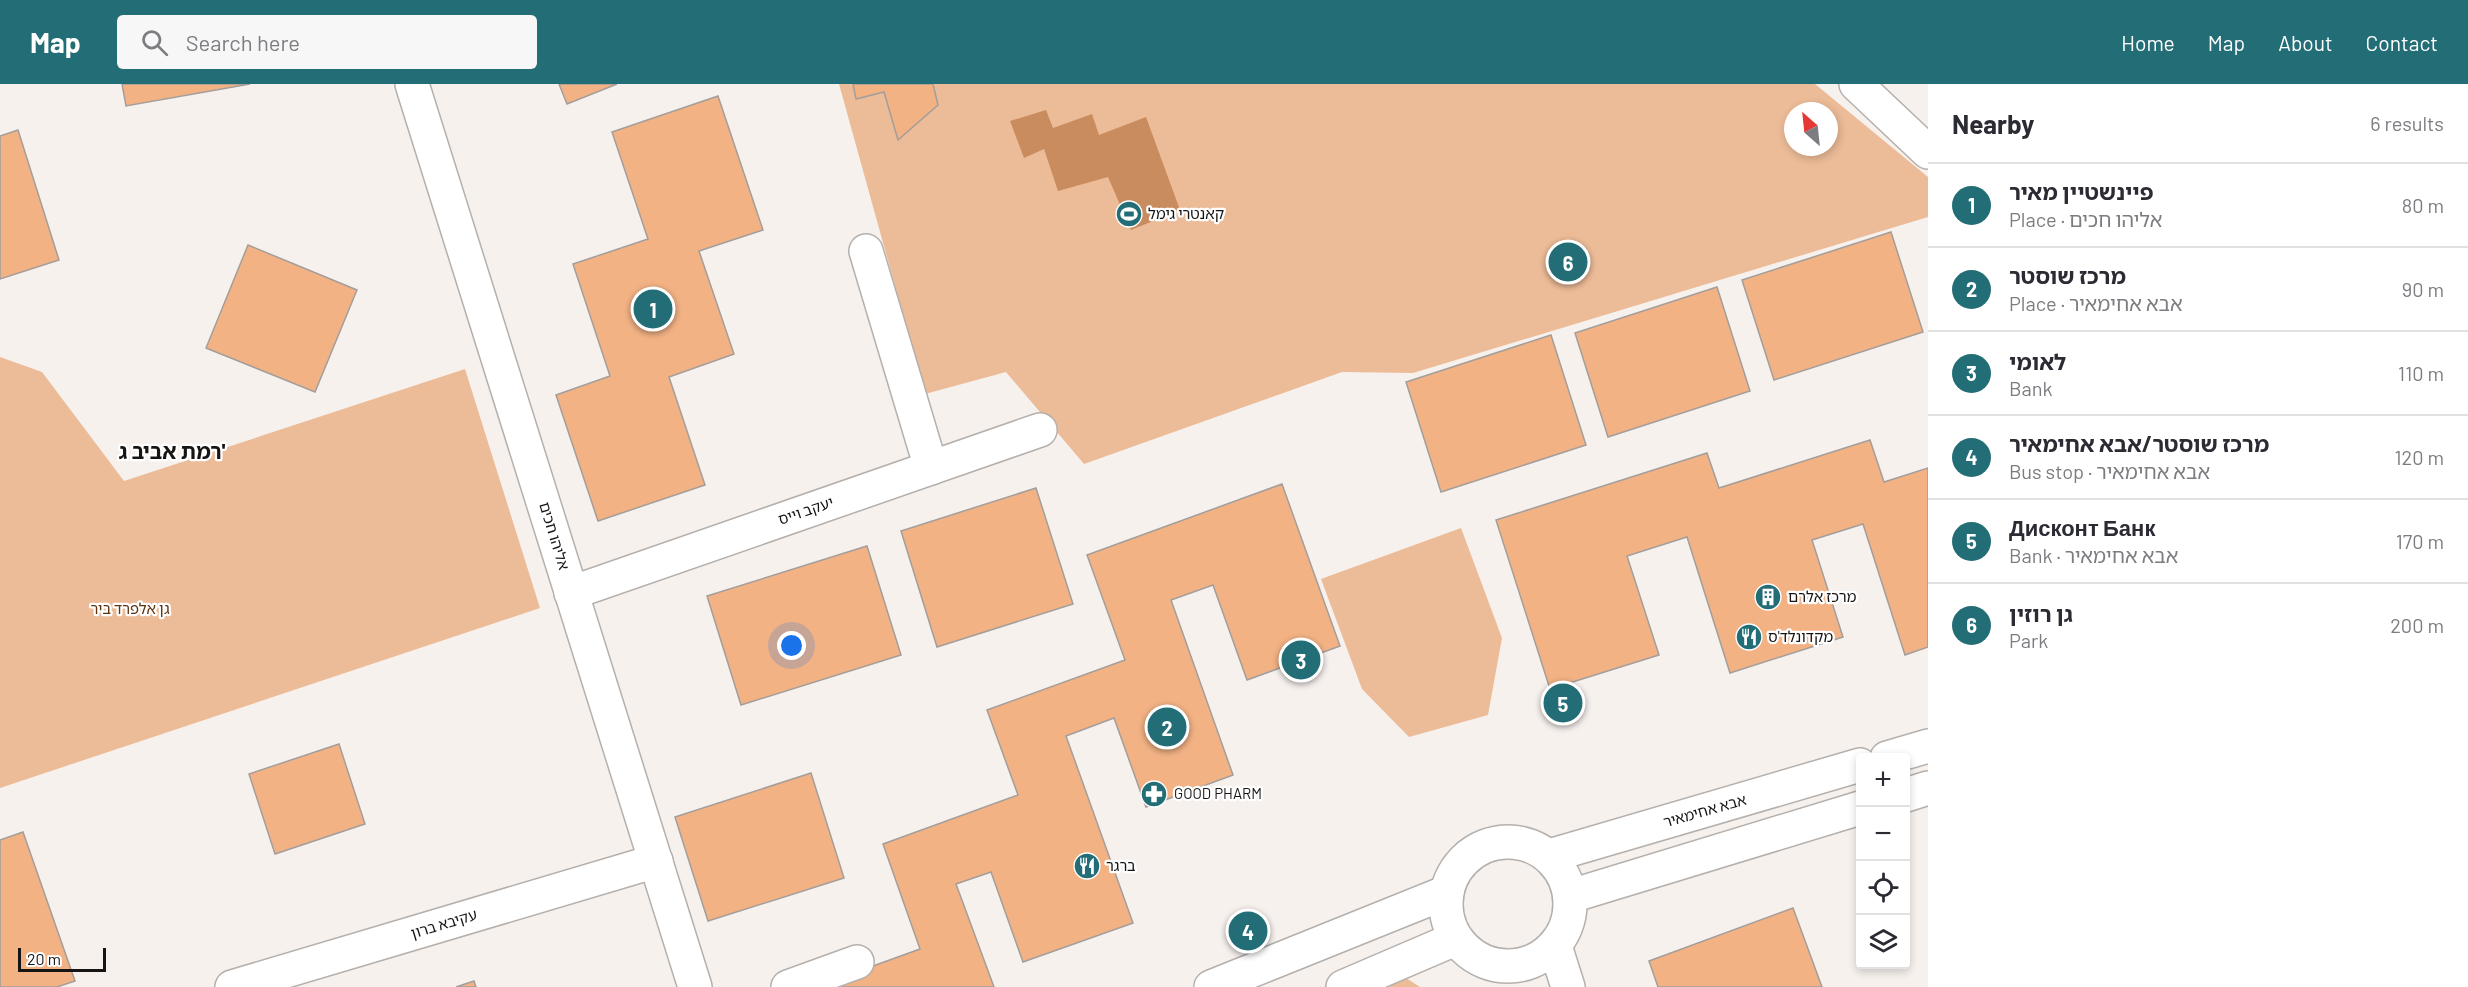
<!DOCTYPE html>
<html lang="en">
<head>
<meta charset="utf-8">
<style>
	:root { --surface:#fff; --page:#f7f7f7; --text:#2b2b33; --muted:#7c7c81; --line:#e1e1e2; --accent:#236d76 }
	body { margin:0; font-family:Barlow,"Noto Sans Hebrew",sans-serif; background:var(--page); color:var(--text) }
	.controls { position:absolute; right:18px; bottom:18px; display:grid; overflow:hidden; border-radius:6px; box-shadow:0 3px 9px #0003 }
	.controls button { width:54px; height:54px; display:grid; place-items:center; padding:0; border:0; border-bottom:2px solid var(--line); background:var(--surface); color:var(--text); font:30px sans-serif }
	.compass { position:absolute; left:1784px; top:18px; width:54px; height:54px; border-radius:50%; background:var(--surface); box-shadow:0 3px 9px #0003; rotate:333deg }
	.scale { position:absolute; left:18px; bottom:15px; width:88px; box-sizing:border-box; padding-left:6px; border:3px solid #171514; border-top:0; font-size:16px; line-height:21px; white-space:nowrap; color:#171514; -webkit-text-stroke:4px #fff; paint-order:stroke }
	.you { position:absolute; left:792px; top:562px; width:21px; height:21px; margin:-15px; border:4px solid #fff; border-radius:50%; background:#1a73e8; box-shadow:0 0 0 9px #1a73e833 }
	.badge { display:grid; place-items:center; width:39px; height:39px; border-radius:50%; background:var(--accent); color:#fff; font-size:20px; font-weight:700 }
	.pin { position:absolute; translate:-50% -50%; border:3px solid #fff; box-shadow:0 2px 6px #0006 }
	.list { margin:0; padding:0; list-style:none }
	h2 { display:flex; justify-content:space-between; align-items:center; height:78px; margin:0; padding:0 24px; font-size:26px }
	h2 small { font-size:20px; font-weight:400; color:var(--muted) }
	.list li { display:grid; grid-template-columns:39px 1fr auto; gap:18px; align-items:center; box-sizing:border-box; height:84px; padding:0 24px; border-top:2px solid var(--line) }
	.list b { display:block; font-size:22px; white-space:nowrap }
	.list p { margin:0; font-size:20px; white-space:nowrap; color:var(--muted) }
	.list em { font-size:20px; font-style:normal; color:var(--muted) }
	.icon { flex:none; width:33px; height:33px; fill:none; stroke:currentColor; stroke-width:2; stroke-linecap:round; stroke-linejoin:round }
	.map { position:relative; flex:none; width:1928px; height:903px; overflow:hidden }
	header { display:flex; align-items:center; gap:36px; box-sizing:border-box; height:84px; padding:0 30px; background:var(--accent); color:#fff }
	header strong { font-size:28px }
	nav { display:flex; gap:33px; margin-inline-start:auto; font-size:21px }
	.search { width:420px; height:54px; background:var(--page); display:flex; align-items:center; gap:15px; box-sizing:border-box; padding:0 21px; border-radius:6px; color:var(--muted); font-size:22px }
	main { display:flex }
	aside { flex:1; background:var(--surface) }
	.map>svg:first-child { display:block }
</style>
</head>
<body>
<header>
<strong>Map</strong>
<div class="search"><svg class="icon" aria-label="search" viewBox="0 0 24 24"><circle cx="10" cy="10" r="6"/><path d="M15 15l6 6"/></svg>Search here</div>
<nav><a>Home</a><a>Map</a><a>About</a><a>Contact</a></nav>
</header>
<main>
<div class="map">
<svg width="1928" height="903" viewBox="0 0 1928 903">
	<rect width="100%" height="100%" fill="#f7f1ee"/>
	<g fill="#ecbb97" fill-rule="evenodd">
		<path d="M 839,0 L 1815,0 L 1928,93 L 1928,133 L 1413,289 L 1342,288 L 1084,380 L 1006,288 L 925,310 ZM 1793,27 L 1829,27 L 1829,63 L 1793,63 Z"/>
		<path d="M 0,273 L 42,288 L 124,397 L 465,285 L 540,524 L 0,704 Z"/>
		<path d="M 1461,444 L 1502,554 L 1488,631 L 1409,653 L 1362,605 L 1321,495 Z"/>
		<path d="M 1406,894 L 1420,903 L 1388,903 Z"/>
	</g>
	<path fill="#c98c5e" d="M 1046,26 L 1053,44 L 1092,30 L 1099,51 L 1146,33 L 1180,126 L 1131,146 L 1108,93 L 1058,107 L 1044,65 L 1024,74 L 1010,37 Z"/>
	<g fill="#f2b284" stroke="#a39e9b" stroke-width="1.5">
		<path d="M 122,0 L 250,0 L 126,22 Z"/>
		<path d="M 559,0 L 617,0 L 567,20 Z"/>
		<path d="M 853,0 L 933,0 L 938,21 L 898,56 L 884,8 L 856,15 Z"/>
		<path d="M 718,12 L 763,146 L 699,167 L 734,270 L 669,293 L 705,401 L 598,437 L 556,311 L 610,292 L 573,180 L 648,155 L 612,48 Z"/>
		<path d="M 18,46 L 59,176 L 0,195 L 0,52 Z"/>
		<path d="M 1891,148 L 1923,248 L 1774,296 L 1742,196 Z"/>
		<path d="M 248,161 L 357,206 L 315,308 L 206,264 Z"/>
		<path d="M 1717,203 L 1750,307 L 1608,353 L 1575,249 Z"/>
		<path d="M 1551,251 L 1586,361 L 1441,408 L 1406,298 Z"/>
		<path d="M 1870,356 L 1884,398 L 1928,384 L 1928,563 L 1905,571 L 1863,440 L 1812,456 L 1843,553 L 1730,589 L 1687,453 L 1627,472 L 1659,571 L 1550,605 L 1496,436 L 1707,369 L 1719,404 Z"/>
		<path d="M 1282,400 L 1340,562 L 1247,596 L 1213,501 L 1171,516 L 1233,691 L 1146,723 L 1114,634 L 1066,652 L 1133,839 L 1023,878 L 991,788 L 956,800 L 994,903 L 815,903 L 920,865 L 883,760 L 1018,711 L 987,626 L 1125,576 L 1087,471 Z"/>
		<path d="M 1036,404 L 1073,520 L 937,563 L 901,447 Z"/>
		<path d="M 867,462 L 901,571 L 741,621 L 707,512 Z"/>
		<path d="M 339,660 L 365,740 L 275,770 L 249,690 Z"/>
		<path d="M 811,689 L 844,794 L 708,837 L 675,733 Z"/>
		<path d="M 23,748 L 75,897 L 57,903 L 0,903 L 0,756 Z"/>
		<path d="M 1793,824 L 1822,903 L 1658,903 L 1649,877 Z"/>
		<path d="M 474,897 L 476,903 L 456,903 Z"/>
	</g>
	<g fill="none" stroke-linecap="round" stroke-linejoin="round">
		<defs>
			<g id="minor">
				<path d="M 412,0 L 695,903"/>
				<path d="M 1856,0 L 1928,68"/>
				<path d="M 866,167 L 931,384"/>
				<path d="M 571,509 L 1040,346"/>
				<path d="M 1887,674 L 1928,662"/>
				<path d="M 1906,711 L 1928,704"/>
				<circle cx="1508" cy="820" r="62"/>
				<path d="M 1549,772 L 1860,681"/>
				<path d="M 1571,812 L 1860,724"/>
				<path d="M 1555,862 L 1568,903"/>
				<path d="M 232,903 L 656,777"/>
				<path d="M 788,903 L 857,878"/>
				<path d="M 1211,903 L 1447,808"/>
				<path d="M 1343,903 L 1455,855"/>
			</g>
		</defs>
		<use href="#minor" stroke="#b5b0ac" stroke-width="36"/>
		<use href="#minor" stroke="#fff" stroke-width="33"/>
	</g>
	<defs>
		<symbol id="stadium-disc" viewBox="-11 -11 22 22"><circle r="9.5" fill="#236d76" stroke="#fff"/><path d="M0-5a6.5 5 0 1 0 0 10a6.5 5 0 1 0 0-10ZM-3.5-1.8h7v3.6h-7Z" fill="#fff"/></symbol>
		<symbol id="building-disc" viewBox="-11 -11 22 22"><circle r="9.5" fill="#236d76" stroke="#fff"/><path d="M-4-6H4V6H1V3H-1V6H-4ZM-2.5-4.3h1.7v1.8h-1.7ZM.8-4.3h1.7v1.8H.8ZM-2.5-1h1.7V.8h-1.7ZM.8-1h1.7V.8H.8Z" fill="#fff"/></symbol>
		<symbol id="restaurant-disc" viewBox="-11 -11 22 22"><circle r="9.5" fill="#236d76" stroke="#fff"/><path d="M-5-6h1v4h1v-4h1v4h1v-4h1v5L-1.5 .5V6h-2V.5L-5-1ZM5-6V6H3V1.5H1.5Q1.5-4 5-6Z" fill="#fff"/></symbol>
		<symbol id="pharmacy-disc" viewBox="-11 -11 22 22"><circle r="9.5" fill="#236d76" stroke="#fff"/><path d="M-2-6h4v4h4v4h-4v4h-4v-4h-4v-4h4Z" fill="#fff"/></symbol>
	</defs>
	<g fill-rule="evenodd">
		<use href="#stadium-disc" x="1114" y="115" width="30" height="30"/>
		<use href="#building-disc" x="1753" y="498" width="30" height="30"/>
		<use href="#restaurant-disc" x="1734" y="538" width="30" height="30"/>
		<use href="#pharmacy-disc" x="1139" y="695" width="30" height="30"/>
		<use href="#restaurant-disc" x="1072" y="767" width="30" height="30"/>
	</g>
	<g text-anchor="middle" stroke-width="4.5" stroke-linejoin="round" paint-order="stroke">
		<g font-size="15" fill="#171514" stroke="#fff" text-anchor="start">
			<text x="1148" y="135">קאנטרי גימל</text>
			<text x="1788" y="518">מרכז אלרם</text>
			<text x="1768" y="558">מקדונלד'ס</text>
			<text x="1174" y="715">GOOD PHARM</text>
			<text x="1106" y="787">ברגר</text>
		</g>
		<g font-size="15" fill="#171514" stroke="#fff">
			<text transform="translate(806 427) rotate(-19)" y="5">יעקב וייס</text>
			<text transform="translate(554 452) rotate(73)" y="5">אליהו חכים</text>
			<text transform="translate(1705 727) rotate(-16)" y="5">אבא אחימאיר</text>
			<text transform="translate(444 840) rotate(-17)" y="5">עקיבא ברון</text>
		</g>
		<g font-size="15" fill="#5d3410" stroke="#fff">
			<text x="130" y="530">גן אלפרד ביר</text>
		</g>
		<g font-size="21" font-weight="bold" fill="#171514" stroke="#fff">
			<text x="172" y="375">רמת אביב ג'</text>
		</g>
	</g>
</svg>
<div class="controls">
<button>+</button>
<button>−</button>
<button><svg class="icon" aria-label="locate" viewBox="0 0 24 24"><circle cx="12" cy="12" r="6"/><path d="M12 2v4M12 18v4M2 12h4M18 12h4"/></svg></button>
<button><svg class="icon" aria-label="layers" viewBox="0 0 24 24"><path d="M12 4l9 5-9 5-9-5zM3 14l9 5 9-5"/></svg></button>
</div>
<svg class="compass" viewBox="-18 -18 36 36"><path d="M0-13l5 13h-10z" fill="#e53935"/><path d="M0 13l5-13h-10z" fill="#7c7c81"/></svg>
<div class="scale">20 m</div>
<div class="you"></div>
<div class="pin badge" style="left:653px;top:225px">1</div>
<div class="pin badge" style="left:1167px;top:643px">2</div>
<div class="pin badge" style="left:1301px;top:576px">3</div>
<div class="pin badge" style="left:1248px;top:847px">4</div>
<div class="pin badge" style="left:1563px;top:619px">5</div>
<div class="pin badge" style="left:1568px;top:178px">6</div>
</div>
<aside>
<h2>Nearby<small>6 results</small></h2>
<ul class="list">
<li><span class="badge">1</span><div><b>פיינשטיין מאיר</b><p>Place · אליהו חכים</p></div><em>80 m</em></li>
<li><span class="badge">2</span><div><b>מרכז שוסטר</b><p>Place · אבא אחימאיר</p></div><em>90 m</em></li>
<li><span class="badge">3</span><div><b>לאומי</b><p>Bank</p></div><em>110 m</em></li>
<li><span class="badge">4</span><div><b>מרכז שוסטר/אבא אחימאיר</b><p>Bus stop · אבא אחימאיר</p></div><em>120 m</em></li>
<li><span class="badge">5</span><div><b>Дисконт Банк</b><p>Bank · אבא אחימאיר</p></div><em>170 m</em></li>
<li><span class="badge">6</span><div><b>גן רוזין</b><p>Park</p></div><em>200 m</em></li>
</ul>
</aside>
</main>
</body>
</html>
